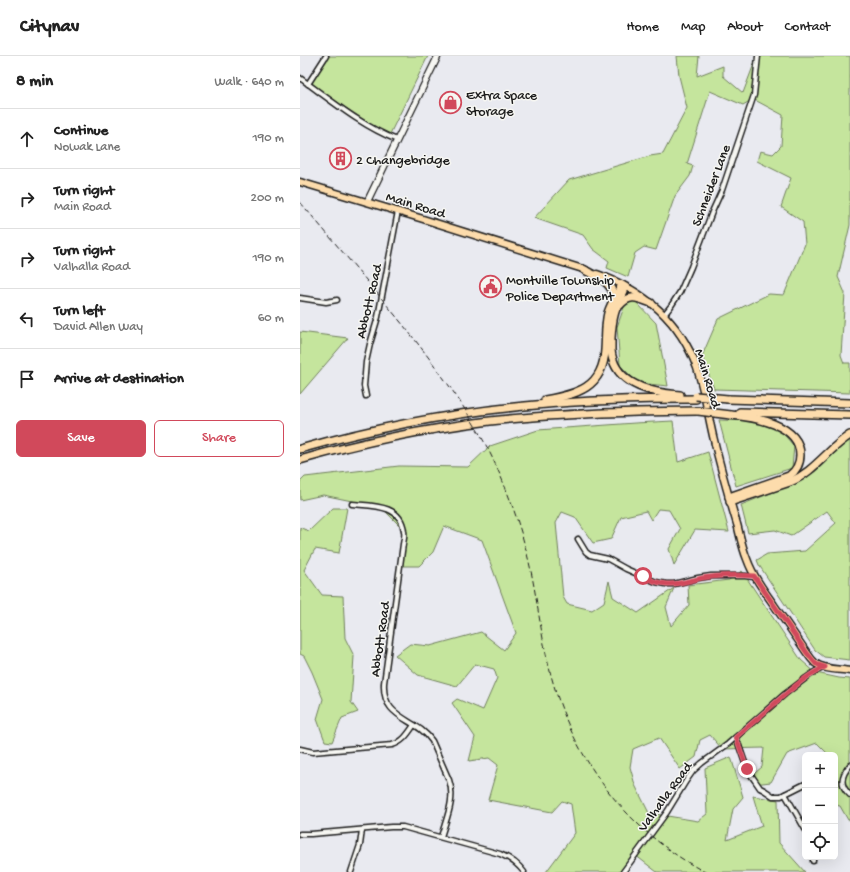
<!DOCTYPE html>
<html lang="en">
<head>
<meta charset="utf-8">
<style>
	:root { --surface:#fff; --page:#f6f6f6; --text:#222; --muted:#767676; --line:#e0e0e0; --accent:#d1495b }
	body { margin:0; font-family:"Gochi Hand",sans-serif; background:var(--page); color:var(--text) }
	.controls { position:absolute; right:12px; bottom:12px; display:grid; overflow:hidden; border-radius:6px; box-shadow:0 4px 16px #0002 }
	.controls button { width:36px; height:36px; display:grid; place-items:center; padding:0; border:0; border-bottom:1px solid var(--line); background:var(--surface); color:var(--text); font:20px sans-serif }
	.stop { position:absolute; width:12px; height:12px; margin:-9px; border:3px solid #d1495b; border-radius:50%; background:#fff }
	.stop.end { background:#d1495b; border-color:#fff; box-shadow:0 1px 4px #0008 }
	.list { margin:0; padding:0; list-style:none }
	h2 { display:flex; justify-content:space-between; align-items:center; height:52px; margin:0; padding:0 16px; font-size:17px }
	h2 small { font-size:13px; font-weight:400; color:var(--muted) }
	.list li { display:grid; grid-template-columns:26px 1fr auto; gap:12px; align-items:center; box-sizing:border-box; height:60px; padding:0 16px; border-top:1px solid var(--line) }
	.list b { display:block; font-size:15px; white-space:nowrap }
	.list p { margin:0; font-size:13px; white-space:nowrap; color:var(--muted) }
	.list em { font-size:13px; font-style:normal; color:var(--muted) }
	.actions { display:flex; gap:8px; padding:12px 16px }
	.actions a { flex:1; padding:9px 0; border:1px solid var(--accent); border-radius:6px; text-align:center; font-size:14px; color:var(--accent) }
	.actions .main { background:var(--accent); color:#fff }
	.icon { flex:none; width:22px; height:22px; fill:none; stroke:currentColor; stroke-width:2; stroke-linecap:round; stroke-linejoin:round }
	.map { position:relative; flex:none; width:550px; height:816px; overflow:hidden }
	header { display:flex; align-items:center; gap:24px; box-sizing:border-box; height:56px; padding:0 20px; background:var(--surface); border-bottom:1px solid var(--line) }
	header strong { font-size:19px }
	nav { display:flex; gap:22px; margin-inline-start:auto; font-size:14px }
	main { display:flex }
	aside { flex:1; background:var(--surface) }
	.map>svg:first-child { display:block }
</style>
</head>
<body>
<header>
<strong>Citynav</strong>
<nav><a>Home</a><a>Map</a><a>About</a><a>Contact</a></nav>
</header>
<main>
<aside>
<h2>8 min<small>Walk · 640 m</small></h2>
<ul class="list">
<li><svg class="icon" aria-label="ahead" viewBox="0 0 24 24"><path d="M12 20V5M6 11l6-6 6 6"/></svg><div><b>Continue</b><p>Nowak Lane</p></div><em>190 m</em></li>
<li><svg class="icon" aria-label="right" viewBox="0 0 24 24"><path d="M7 20v-9h11M14 6l5 5-5 5"/></svg><div><b>Turn right</b><p>Main Road</p></div><em>200 m</em></li>
<li><svg class="icon" aria-label="right" viewBox="0 0 24 24"><path d="M7 20v-9h11M14 6l5 5-5 5"/></svg><div><b>Turn right</b><p>Valhalla Road</p></div><em>190 m</em></li>
<li><svg class="icon" aria-label="left" viewBox="0 0 24 24"><path d="M17 20v-9H6M10 6l-5 5 5 5"/></svg><div><b>Turn left</b><p>David Allen Way</p></div><em>60 m</em></li>
<li><svg class="icon" aria-label="arrive" viewBox="0 0 24 24"><path d="M6 21V4h12l-3 4 3 4H6"/></svg><div><b>Arrive at destination</b></div></li>
</ul>
<div class="actions"><a class="main">Save</a><a>Share</a></div>
</aside>
<div class="map">
<svg width="550" height="816" viewBox="0 0 550 816">
	<rect width="100%" height="100%" fill="#e9eaf0"/>
	<filter id="ink" filterUnits="userSpaceOnUse"><feTurbulence type="fractalNoise" baseFrequency=".025" numOctaves="2"/><feDisplacementMap in="SourceGraphic" scale="8" xChannelSelector="R" yChannelSelector="G"/><feConvolveMatrix kernelMatrix="1 2 1 2 8 2 1 2 1" color-interpolation-filters="sRGB"/></filter>
	<g filter="url(#ink)">
		<g fill="#c5e59d" stroke="#70805c">
			<path d="M 24,0 L 128,0 L 89,80 L 8,27 Z"/>
			<path d="M 377,0 L 399,0 L 397,20 L 423,10 L 423,20 L 443,37 L 457,0 L 550,0 L 550,169 L 538,221 L 545,237 L 541,299 L 544,307 L 550,307 L 550,337 L 414,333 L 402,300 L 418,263 L 469,238 L 484,239 L 505,188 L 503,166 L 481,151 L 491,122 L 457,105 L 460,95 L 473,98 L 481,90 L 483,59 L 453,43 L 443,49 L 410,35 L 387,108 L 393,110 L 390,120 L 375,140 L 356,194 L 344,191 L 335,197 L 328,221 L 307,212 L 309,205 L 293,193 L 283,179 L 234,162 L 269,124 L 350,100 L 363,98 L 387,52 L 379,20 Z"/>
			<path d="M 314,234 L 336,246 L 356,267 L 368,330 L 338,327 L 320,309 L 317,271 L 324,251 Z"/>
			<path d="M 0,276 L 48,282 L 0,338 Z"/>
			<path d="M 419,364 L 458,365 L 479,373 L 494,390 L 492,412 L 436,430 Z"/>
			<path d="M 373,365 L 378,406 L 408,396 L 429,476 L 395,474 L 374,509 L 369,493 L 380,473 L 369,454 L 358,453 L 351,464 L 346,455 L 321,461 L 311,483 L 293,487 L 275,461 L 262,456 L 256,467 L 263,541 L 267,548 L 292,554 L 304,546 L 309,525 L 313,541 L 338,557 L 374,532 L 366,551 L 371,570 L 389,549 L 388,529 L 429,524 L 442,515 L 501,604 L 516,617 L 539,622 L 550,623 L 550,763 L 548,764 L 540,750 L 535,749 L 535,699 L 529,699 L 517,687 L 487,698 L 471,726 L 454,728 L 449,722 L 462,711 L 464,692 L 422,693 L 410,679 L 400,684 L 396,701 L 380,713 L 359,682 L 333,693 L 330,711 L 335,729 L 349,757 L 398,765 L 407,758 L 405,712 L 431,701 L 443,741 L 433,753 L 427,784 L 462,770 L 453,740 L 478,744 L 479,787 L 505,816 L 357,816 L 335,799 L 322,816 L 246,816 L 275,777 L 271,748 L 262,745 L 252,756 L 188,744 L 198,709 L 189,702 L 169,705 L 175,681 L 152,647 L 157,643 L 183,654 L 197,622 L 194,613 L 175,608 L 157,630 L 118,619 L 95,599 L 110,588 L 130,590 L 181,576 L 204,594 L 216,577 L 182,484 L 144,470 L 133,496 L 119,510 L 100,510 L 104,474 L 81,451 L 23,439 L 0,444 L 0,426 L 5,421 L 99,410 L 168,411 L 190,390 L 238,374 L 335,367 Z"/>
			<path d="M 550,384 L 550,604 L 524,601 L 515,594 L 459,509 L 457,504 L 467,498 L 505,495 L 536,467 L 527,455 L 491,480 L 475,474 L 448,477 L 441,449 L 493,428 L 506,421 L 540,390 Z"/>
			<path d="M 33,452 L 47,452 L 39,497 L 15,493 L 4,514 L 22,539 L 43,540 L 45,582 L 54,600 L 51,646 L 58,656 L 42,662 L 32,686 L 25,685 L 17,663 L 23,643 L 12,616 L 4,600 L 0,598 L 0,471 L 1,472 L 9,475 Z"/>
		</g>
		<g fill="none" stroke-linecap="round" stroke-linejoin="round">
			<defs>
				<g id="street">
					<path d="M 0,22 C 32,45 60,69 97,84"/>
					<path d="M 8,28 L 26,0"/>
					<path d="M 0,242 L 26,246 L 37,244"/>
					<path d="M 364,259 L 371,250 L 380,236 L 391,211 L 412,156 L 422,134 L 454,39 L 458,0"/>
					<path d="M 66,340 L 64,330 L 66,306 L 70,288 L 78,261 L 98,155"/>
					<path d="M 52,448 C 72,450 101,448 104,475 C 105,479 104,483 103,488 L 84,627 C 82,664 116,661 132,685 L 149,724 C 156,743 146,763 141,781"/>
					<path d="M 278,483 L 286,496 L 290,499 L 308,503 L 326,513 L 356,526 L 366,528 L 374,528 L 398,522 L 411,520 L 445,520 L 454,521"/>
					<path d="M 436,681 L 447,713 L 460,732 L 464,734 L 473,740 L 481,740 L 505,728"/>
					<path d="M 0,693 L 13,696 L 92,689 C 103,686 108,678 114,669"/>
					<path d="M 550,709 C 541,720 539,729 550,739"/>
					<path d="M 485,738 L 505,773"/>
					<path d="M 0,778 L 11,778 L 91,771 L 103,771 L 200,798 C 210,802 218,808 224,816"/>
					<path d="M 513,801 L 513,805"/>
					<path d="M 51,816 L 60,789 L 62,774"/>
					<path d="M 323,816 L 367,756 L 386,725 L 393,715 L 402,707 L 428,688 L 485,638 L 506,622 L 516,615 L 525,611"/>
				</g>
				<path id="secondary" d="M 67,146 L 138,0"/>
				<g id="primary">
					<path d="M 0,126 L 123,163 L 286,214"/>
					<path d="M 297,218 C 344,234 380,265 397,312 C 404,334 408,358 413,380 C 420,410 428,439 437,468 C 440,479 442,491 447,503 C 453,520 464,535 474,549 C 485,565 496,581 507,597 C 509,600 512,604 515,607 C 524,614 539,613 550,615"/>
				</g>
				<g id="highway">
					<path d="M 283,213 C 296,221 316,226 313,245"/>
					<path d="M 324,235 C 315,252 312,262 311,282 C 311,286 311,290 311,294 C 314,329 352,337 380,339"/>
					<path d="M 319,250 C 330,237 338,242 351,247"/>
					<path d="M 428,343 L 550,347"/>
					<path d="M 245,344 C 277,338 303,332 305,294 C 306,282 305,268 308,257 C 311,247 317,238 322,229"/>
					<path d="M 440,356 L 550,359"/>
					<path d="M 0,393 C 77,371 156,356 236,349 C 289,344 343,343 396,343"/>
					<path d="M 0,404 C 62,386 125,373 190,365 C 259,357 329,356 398,355"/>
					<path d="M 429,441 L 489,420 C 496,415 500,408 500,399 C 500,368 454,361 431,359"/>
					<path d="M 430,446 L 490,426 C 514,416 528,393 550,379"/>
				</g>
			</defs>
			<use href="#street" stroke="#1c1c1c" stroke-width="7"/>
			<use href="#secondary" stroke="#1c1c1c" stroke-width="8"/>
			<use href="#primary" stroke="#1c1c1c" stroke-width="9"/>
			<use href="#highway" stroke="#1c1c1c" stroke-width="10"/>
			<use href="#street" stroke="#f6f6f2" stroke-width="4"/>
			<use href="#secondary" stroke="#f6f6f2" stroke-width="5.5"/>
			<use href="#primary" stroke="#fddcac" stroke-width="6"/>
			<use href="#highway" stroke="#fddcac" stroke-width="7"/>
			<path stroke="#1c1c1c" stroke-width="1" stroke-dasharray="6 3" stroke-linecap="butt" d="M 0,146 C 35,187 70,228 104,270 C 135,309 165,349 188,393 C 207,431 222,473 231,515 C 239,554 243,595 255,633 C 279,711 332,778 405,816"/>
			<defs>
				<g id="highway-bridge">
					<path d="M 396,340 L 428,343"/>
					<path d="M 398,355 L 431,359"/>
				</g>
			</defs>
			<use href="#highway-bridge" stroke="#1c1c1c" stroke-width="10" stroke-linecap="butt"/>
			<use href="#highway-bridge" stroke="#fddcac" stroke-width="7"/>
		</g>
	</g>
	<g fill="none" stroke-linecap="round" stroke-linejoin="round" filter="url(#ink)">
		<path stroke="#d1495b" stroke-width="5" d="M 343,520 C 350,524 358,527 367,528 C 381,529 396,522 410,521 C 425,519 440,519 454,520 L 507,597 L 516,608 L 525,611 C 506,619 491,634 475,647 C 462,659 449,670 436,681 L 447,713"/>
	</g>
	<defs>
		<symbol id="shop-ring" viewBox="-11 -11 22 22"><circle r="9.5" fill="#f6f6f2" stroke="#d1495b" stroke-width="1.5"/><path d="M-5-2.5h2.3a2.7 3.5 0 0 1 5.4 0H5L5.5 6h-11ZM-1.5-2.5h3a1.5 2.3 0 0 0-3 0Z" fill="#d1495b"/></symbol>
		<symbol id="building-ring" viewBox="-11 -11 22 22"><circle r="9.5" fill="#f6f6f2" stroke="#d1495b" stroke-width="1.5"/><path d="M-4-6H4V6H1V3H-1V6H-4ZM-2.5-4.3h1.7v1.8h-1.7ZM.8-4.3h1.7v1.8H.8ZM-2.5-1h1.7V.8h-1.7ZM.8-1h1.7V.8H.8Z" fill="#d1495b"/></symbol>
		<symbol id="civic-ring" viewBox="-11 -11 22 22"><circle r="9.5" fill="#f6f6f2" stroke="#d1495b" stroke-width="1.5"/><path d="M-.6-6.5H3V-4.5H.6V-3L4-1V1h2V6H-6V1h2V-1L-.6-3ZM-1.2 2.5V6h2.4V2.5Z" fill="#d1495b"/></symbol>
	</defs>
	<g fill-rule="evenodd">
		<use href="#shop-ring" x="138" y="34" width="25" height="25"/>
		<use href="#building-ring" x="28" y="90" width="25" height="25"/>
		<use href="#civic-ring" x="178" y="218" width="25" height="25"/>
	</g>
	<g text-anchor="middle" stroke-width="3" stroke-linejoin="round" paint-order="stroke">
		<g font-size="14" fill="#1c1c1c" stroke="#f6f6f2" text-anchor="start">
			<text x="166" y="43">Extra Space<tspan x="166" dy="16">Storage</tspan></text>
			<text x="56" y="108">2 Changebridge</text>
			<text x="206" y="228">Montville Township<tspan x="206" dy="16">Police Department</tspan></text>
		</g>
		<g font-size="14" fill="#1c1c1c" stroke="#f6f6f2">
			<text transform="translate(410 129) rotate(-69)" y="5">Schneider Lane</text>
			<text transform="translate(116 148) rotate(17)" y="5">Main Road</text>
			<text transform="translate(68 245) rotate(-77)" y="5">Abbott Road</text>
			<text transform="translate(409 322) rotate(73)" y="5">Main Road</text>
			<text transform="translate(79 583) rotate(-82)" y="5">Abbott Road</text>
			<text transform="translate(364 740) rotate(-54)" y="5">Valhalla Road</text>
		</g>
	</g>
</svg>
<div class="controls">
<button>+</button>
<button>−</button>
<button><svg class="icon" aria-label="locate" viewBox="0 0 24 24"><circle cx="12" cy="12" r="6"/><path d="M12 2v4M12 18v4M2 12h4M18 12h4"/></svg></button>
</div>
<div class="stop" style="left:343px;top:520px"></div>
<div class="stop end" style="left:447px;top:713px"></div>
</div>
</main>
</body>
</html>
